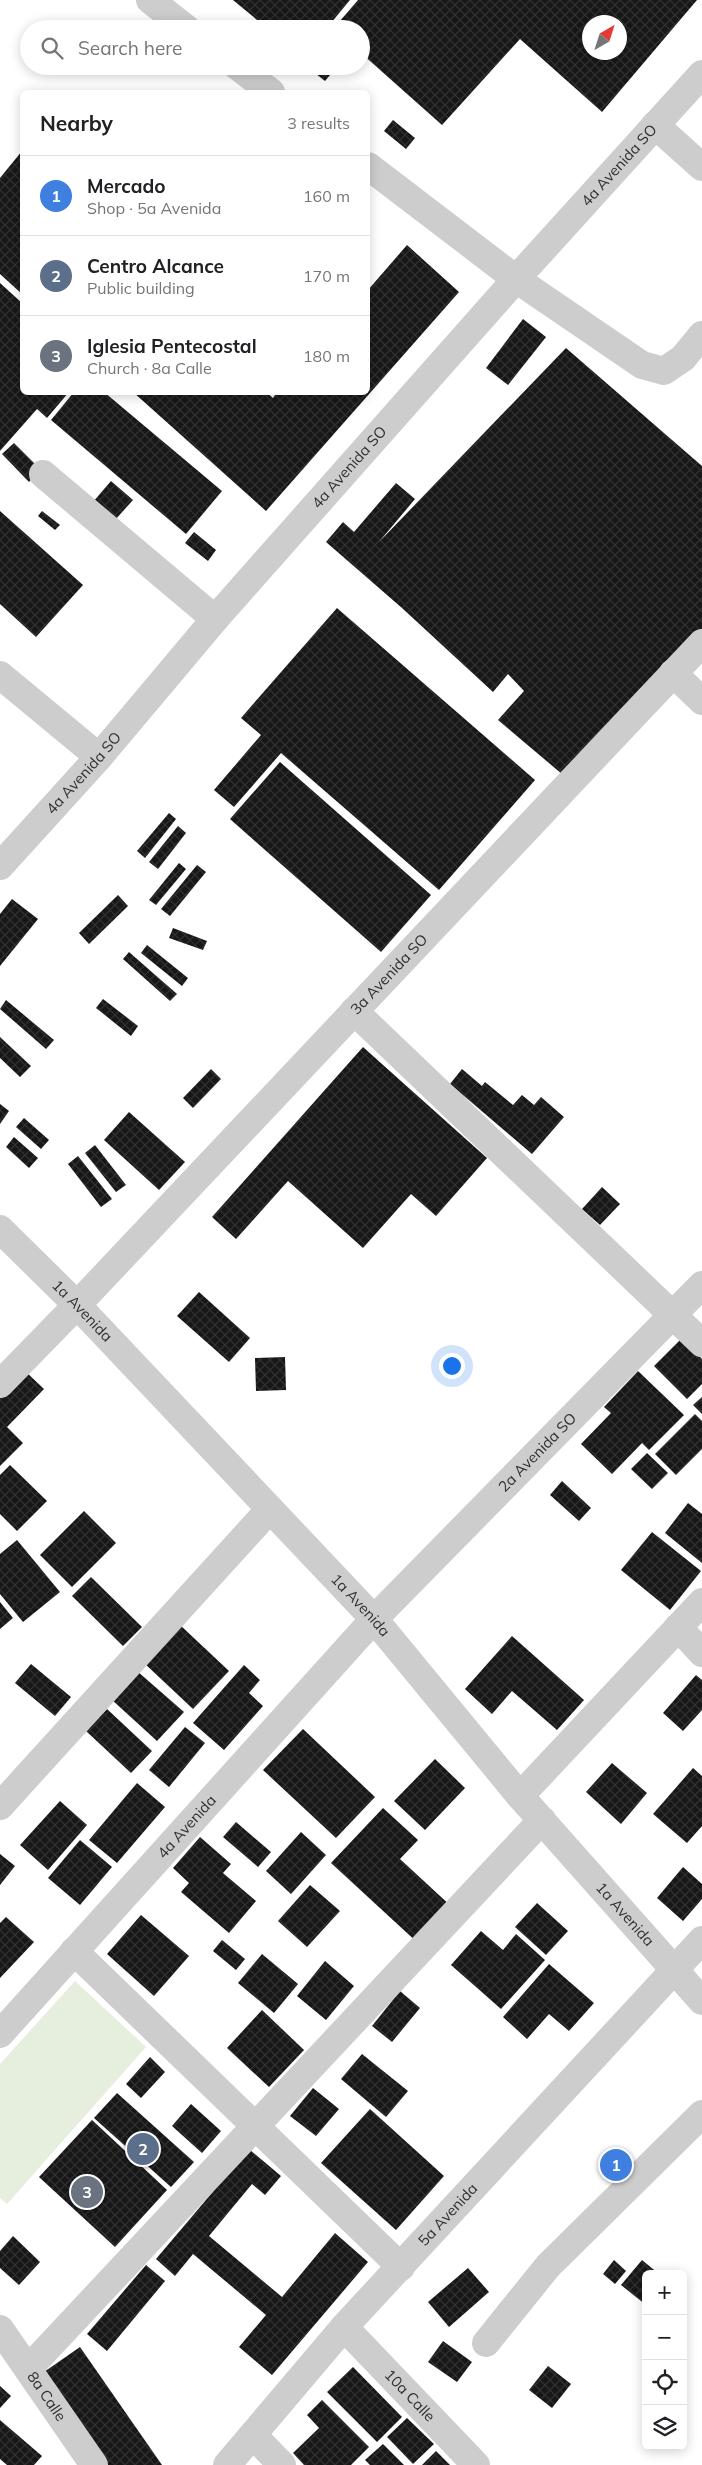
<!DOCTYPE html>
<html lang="en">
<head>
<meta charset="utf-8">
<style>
	:root { --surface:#fff; --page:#f2f2f2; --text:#202124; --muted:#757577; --line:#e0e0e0; --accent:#db2777 }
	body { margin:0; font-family:Mulish,sans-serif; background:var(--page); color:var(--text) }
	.controls { position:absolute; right:15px; bottom:15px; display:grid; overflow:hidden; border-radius:8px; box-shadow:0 2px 12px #0003 }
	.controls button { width:45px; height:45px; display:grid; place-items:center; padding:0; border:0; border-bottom:1px solid var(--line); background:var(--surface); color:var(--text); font:25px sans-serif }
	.compass { position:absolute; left:582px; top:15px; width:45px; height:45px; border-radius:50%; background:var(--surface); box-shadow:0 2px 12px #0003; rotate:39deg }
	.you { position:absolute; left:451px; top:1365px; width:18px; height:18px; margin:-12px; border:4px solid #fff; border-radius:50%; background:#1a73e8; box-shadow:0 0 0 8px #1a73e833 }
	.badge { display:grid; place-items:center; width:32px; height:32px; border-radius:50%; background:var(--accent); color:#fff; font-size:16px; font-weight:700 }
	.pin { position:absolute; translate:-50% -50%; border:2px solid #fff; box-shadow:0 1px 5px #0006 }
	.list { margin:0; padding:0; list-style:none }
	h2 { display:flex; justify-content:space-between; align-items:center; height:65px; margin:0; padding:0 20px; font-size:21px }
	h2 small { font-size:16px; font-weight:400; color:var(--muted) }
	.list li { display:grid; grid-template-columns:32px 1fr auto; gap:15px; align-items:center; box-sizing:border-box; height:80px; padding:0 20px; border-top:1px solid var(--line) }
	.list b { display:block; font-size:19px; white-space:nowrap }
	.list p { margin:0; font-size:16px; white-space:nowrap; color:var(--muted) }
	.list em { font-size:16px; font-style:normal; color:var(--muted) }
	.icon { flex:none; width:28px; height:28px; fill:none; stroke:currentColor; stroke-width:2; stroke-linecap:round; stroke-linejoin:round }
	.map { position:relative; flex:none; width:702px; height:2465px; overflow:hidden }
	.search { position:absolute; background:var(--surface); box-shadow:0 2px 12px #0003; left:20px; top:20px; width:350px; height:55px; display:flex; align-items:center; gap:12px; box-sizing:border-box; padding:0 18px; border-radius:28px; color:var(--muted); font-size:19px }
	.panel { position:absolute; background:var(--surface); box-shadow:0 2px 12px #0003; left:20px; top:90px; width:350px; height:305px; border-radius:8px }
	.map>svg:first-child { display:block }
</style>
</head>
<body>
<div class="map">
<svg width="702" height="2465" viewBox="0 0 702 2465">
	<defs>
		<pattern id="building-cross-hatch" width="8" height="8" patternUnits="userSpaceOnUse" patternTransform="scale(1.25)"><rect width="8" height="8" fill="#171717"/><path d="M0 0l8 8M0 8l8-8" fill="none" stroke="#303030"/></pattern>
	</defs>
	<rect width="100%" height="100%" fill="#fff"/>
	<path fill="#e6eedd" d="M 75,1981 L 146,2047 L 7,2204 L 0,2198 L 0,2064 Z"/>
	<g fill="url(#building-cross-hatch)" fill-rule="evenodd">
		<path d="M 233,0 L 350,0 L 326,29 L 268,29 Z"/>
		<path d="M 358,0 L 697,0 L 602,112 L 520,39 L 442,125 L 361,53 L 361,29 L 333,29 ZM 590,22 L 620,22 L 620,52 L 590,52 Z"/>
		<path d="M 306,66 L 333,66 L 336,68 L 325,81 Z"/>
		<path d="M 393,120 L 415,138 L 406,149 L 384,131 Z"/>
		<path d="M 22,151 L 22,294 L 0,274 L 0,178 Z"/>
		<path d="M 407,245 L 459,292 L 266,511 L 133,392 L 266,392 L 273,398 L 277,392 L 368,392 L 368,290 Z"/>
		<path d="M 0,283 L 22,303 L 22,392 L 69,392 L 47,418 L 37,409 L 0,451 Z"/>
		<path d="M 523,319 L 546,337 L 508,385 L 486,368 Z"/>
		<path d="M 566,348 L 702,466 L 702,636 L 569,780 L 498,720 L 524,691 L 508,674 L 493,692 L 402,608 L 326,542 L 343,522 L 354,532 L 396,483 L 415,499 L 379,542 Z"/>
		<path d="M 74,392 L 104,392 L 222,491 L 186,534 L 51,420 Z"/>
		<path d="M 14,443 L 41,470 L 29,482 L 2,454 Z"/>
		<path d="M 111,481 L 133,500 L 115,520 L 93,502 Z"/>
		<path d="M 0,511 L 83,585 L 36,637 L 0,604 Z"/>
		<path d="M 42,511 L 60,525 L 55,530 L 38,516 Z"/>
		<path d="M 194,532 L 216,550 L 208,561 L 185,543 Z"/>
		<path d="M 337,608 L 535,780 L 439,890 L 281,753 L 234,807 L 214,790 L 261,735 L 241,718 Z"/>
		<path d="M 280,762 L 431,895 L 381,952 L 230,819 Z"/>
		<path d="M 169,813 L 176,819 L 145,858 L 137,851 Z"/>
		<path d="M 178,826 L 186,833 L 158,869 L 149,862 Z"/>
		<path d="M 179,863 L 186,869 L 156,905 L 149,900 Z"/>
		<path d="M 197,865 L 206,872 L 170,916 L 161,909 Z"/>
		<path d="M 118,895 L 128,906 L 89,944 L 79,933 Z"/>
		<path d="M 12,899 L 38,919 L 0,966 L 0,914 Z"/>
		<path d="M 173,928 L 207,941 L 203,950 L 169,938 Z"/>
		<path d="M 147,945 L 188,978 L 182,986 L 141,953 Z"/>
		<path d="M 129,952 L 177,994 L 170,1001 L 123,959 Z"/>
		<path d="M 103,999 L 138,1026 L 131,1036 L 96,1008 Z"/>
		<path d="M 6,1000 L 54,1040 L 46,1049 L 0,1009 Z"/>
		<path d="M 0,1037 L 31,1066 L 20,1077 L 0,1058 Z"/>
		<path d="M 363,1047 L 487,1158 L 436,1216 L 411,1194 L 363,1248 L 288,1181 L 236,1239 L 212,1217 Z"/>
		<path d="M 211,1069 L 221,1079 L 193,1108 L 183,1098 Z"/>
		<path d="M 462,1069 L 482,1086 L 485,1082 L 513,1105 L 522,1095 L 534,1105 L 541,1097 L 564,1117 L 532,1154 L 450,1084 Z"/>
		<path d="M 0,1104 L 9,1111 L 0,1124 Z"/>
		<path d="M 129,1112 L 185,1162 L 159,1190 L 104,1140 Z"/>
		<path d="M 24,1118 L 49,1140 L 41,1149 L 16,1127 Z"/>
		<path d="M 14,1137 L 38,1158 L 29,1168 L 6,1147 Z"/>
		<path d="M 95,1145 L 126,1185 L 116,1192 L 85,1153 Z"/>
		<path d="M 78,1156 L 112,1199 L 101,1207 L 68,1164 Z"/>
		<path d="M 602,1187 L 620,1204 L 600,1225 L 582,1209 Z"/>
		<path d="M 199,1292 L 250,1338 L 229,1362 L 177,1316 Z"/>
		<path d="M 682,1338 L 702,1359 L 702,1384 L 687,1399 L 654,1366 Z"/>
		<path d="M 285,1357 L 286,1390 L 256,1391 L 255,1358 Z"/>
		<path d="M 24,1370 L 44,1389 L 7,1427 L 23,1443 L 0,1466 L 0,1394 Z"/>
		<path d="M 638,1371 L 684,1415 L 649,1450 L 642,1443 L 612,1474 L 581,1444 L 611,1413 L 604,1407 Z"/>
		<path d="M 702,1397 L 702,1414 L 693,1405 Z"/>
		<path d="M 695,1414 L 702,1421 L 702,1449 L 676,1475 L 655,1454 Z"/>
		<path d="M 647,1453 L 668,1473 L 652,1489 L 631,1469 Z"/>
		<path d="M 10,1465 L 47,1501 L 17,1531 L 0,1514 L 0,1475 Z"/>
		<path d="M 562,1481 L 591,1508 L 579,1521 L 550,1495 Z"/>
		<path d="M 688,1503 L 702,1514 L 702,1563 L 665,1533 Z"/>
		<path d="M 84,1511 L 116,1543 L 72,1587 L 40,1555 Z"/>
		<path d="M 652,1532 L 701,1571 L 670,1610 L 621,1570 Z"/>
		<path d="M 17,1540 L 60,1592 L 23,1622 L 0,1594 L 0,1554 Z"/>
		<path d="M 91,1577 L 142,1627 L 123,1646 L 72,1596 Z"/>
		<path d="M 0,1602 L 13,1618 L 0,1629 Z"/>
		<path d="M 179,1624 L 229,1671 L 193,1709 L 143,1662 Z"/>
		<path d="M 512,1636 L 584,1700 L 557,1730 L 512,1691 L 492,1714 L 465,1689 Z"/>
		<path d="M 31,1664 L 71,1697 L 55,1716 L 15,1683 Z"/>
		<path d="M 244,1665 L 260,1680 L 249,1693 L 263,1706 L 224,1750 L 193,1723 Z"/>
		<path d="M 137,1671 L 184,1712 L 157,1741 L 111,1699 Z"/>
		<path d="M 696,1675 L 702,1680 L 702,1710 L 683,1731 L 663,1713 Z"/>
		<path d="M 107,1709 L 152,1751 L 131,1773 L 86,1731 Z"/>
		<path d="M 185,1727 L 205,1743 L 169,1787 L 149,1770 Z"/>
		<path d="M 303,1729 L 375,1797 L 336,1838 L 263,1770 Z"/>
		<path d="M 435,1759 L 465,1788 L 425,1830 L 394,1801 Z"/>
		<path d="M 612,1763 L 647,1793 L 621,1824 L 586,1792 Z"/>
		<path d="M 693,1768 L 702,1776 L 702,1826 L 687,1843 L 653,1814 Z"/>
		<path d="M 137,1783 L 165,1807 L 117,1863 L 89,1840 Z"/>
		<path d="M 60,1801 L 87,1825 L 48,1870 L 20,1845 Z"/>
		<path d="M 383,1808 L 418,1840 L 400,1859 L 453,1908 L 419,1944 L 331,1863 Z"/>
		<path d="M 236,1822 L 271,1852 L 258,1867 L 223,1837 Z"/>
		<path d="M 301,1832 L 326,1855 L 291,1894 L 266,1871 Z"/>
		<path d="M 200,1837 L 231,1864 L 223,1873 L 256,1901 L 229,1933 L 181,1892 L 189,1883 L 173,1868 Z"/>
		<path d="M 80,1840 L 112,1867 L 80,1905 L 48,1878 Z"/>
		<path d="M 0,1854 L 15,1866 L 0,1885 Z"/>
		<path d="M 683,1867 L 702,1884 L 702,1899 L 683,1921 L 657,1898 Z"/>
		<path d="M 310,1885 L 340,1911 L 307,1947 L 278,1921 Z"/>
		<path d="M 537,1903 L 568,1931 L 546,1955 L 515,1927 Z"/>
		<path d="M 141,1915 L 189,1956 L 154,1996 L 107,1954 Z"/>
		<path d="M 6,1917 L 34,1942 L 0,1978 L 0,1923 Z"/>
		<path d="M 481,1931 L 503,1950 L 516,1934 L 545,1960 L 501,2009 L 451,1965 Z"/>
		<path d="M 222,1940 L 245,1959 L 236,1970 L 213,1951 Z"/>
		<path d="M 262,1954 L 298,1984 L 274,2013 L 238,1983 Z"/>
		<path d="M 325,1961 L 354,1986 L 326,2020 L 297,1996 Z"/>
		<path d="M 549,1964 L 594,2003 L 569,2031 L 549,2014 L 527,2039 L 503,2017 Z"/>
		<path d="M 400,1991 L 420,2008 L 392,2042 L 372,2026 Z"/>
		<path d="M 262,2010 L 304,2050 L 269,2087 L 227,2048 Z"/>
		<path d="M 362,2054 L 408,2091 L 386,2117 L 341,2079 Z"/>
		<path d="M 150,2057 L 165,2072 L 141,2098 L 126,2084 Z"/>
		<path d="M 313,2088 L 339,2109 L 316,2136 L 290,2116 Z"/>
		<path d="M 117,2093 L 194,2162 L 171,2187 L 94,2118 Z"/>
		<path d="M 191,2104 L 221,2131 L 202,2153 L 172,2126 Z"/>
		<path d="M 370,2109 L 444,2176 L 396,2230 L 321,2163 Z"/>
		<path d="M 92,2120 L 167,2190 L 115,2247 L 39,2177 Z"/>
		<path d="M 249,2149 L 281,2176 L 265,2195 L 252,2184 L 209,2236 L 282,2297 L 335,2233 L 368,2262 L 272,2375 L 239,2347 L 266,2315 L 193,2254 L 175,2276 L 156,2259 Z"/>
		<path d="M 13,2236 L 40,2262 L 19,2285 L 0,2268 L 0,2251 Z"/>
		<path d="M 614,2260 L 626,2271 L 615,2284 L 603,2274 Z"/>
		<path d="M 642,2260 L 659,2274 L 646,2274 L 646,2305 L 621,2285 Z"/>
		<path d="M 146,2265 L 165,2281 L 107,2351 L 87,2334 Z"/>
		<path d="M 468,2268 L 489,2292 L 449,2327 L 428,2302 Z"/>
		<path d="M 443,2341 L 472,2362 L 457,2382 L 428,2362 Z"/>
		<path d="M 80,2347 L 162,2465 L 108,2465 L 44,2372 Z"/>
		<path d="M 548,2366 L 571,2384 L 552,2408 L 529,2390 Z"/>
		<path d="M 353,2367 L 402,2417 L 377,2442 L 327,2392 Z"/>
		<path d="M 0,2386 L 11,2396 L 0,2408 Z"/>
		<path d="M 322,2400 L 369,2447 L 351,2465 L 304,2465 L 293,2453 L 319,2428 L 307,2415 Z"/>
		<path d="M 407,2418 L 434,2444 L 413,2464 L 387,2437 Z"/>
		<path d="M 0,2420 L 42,2456 L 34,2465 L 7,2465 L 0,2459 Z"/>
		<path d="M 383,2444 L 404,2465 L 370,2465 L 365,2460 Z"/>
		<path d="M 436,2451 L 450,2465 L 422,2465 Z"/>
	</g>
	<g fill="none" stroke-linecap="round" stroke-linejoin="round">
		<g stroke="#cdcdcd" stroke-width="28">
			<path d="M 150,0 L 187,29"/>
			<path d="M 237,66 L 271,92"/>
			<path d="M 655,125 L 702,167"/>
			<path d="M 368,166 L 516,279 L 642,365 L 664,371 L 683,358 L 702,335"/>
			<path d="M 43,474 L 215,619"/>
			<path d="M 673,673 L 702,701"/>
			<path d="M 0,675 L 99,757"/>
			<path id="s1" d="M 0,866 L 99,757 L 215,619 L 516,279 L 702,74"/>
			<path d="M 354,1011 L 702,1343"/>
			<path id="s2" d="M 0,1229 L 77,1305 L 374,1619 L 520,1796 L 702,2001"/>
			<path id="s3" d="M 0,1384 L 77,1305 L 702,643"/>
			<path d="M 678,1627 L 702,1653"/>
			<path d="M 520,1796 L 702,1602"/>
			<path d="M 0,1806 L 270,1509"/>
			<path d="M 74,1951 L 401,2267"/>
			<path id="s4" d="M 0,2034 L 374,1619 L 702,1285"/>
			<path id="s5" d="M 344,2327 L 476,2465"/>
			<path id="s6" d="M 0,2329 L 94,2465"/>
			<path d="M 486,2343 L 548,2266 L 702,2114"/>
			<path d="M 28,2369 L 542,1820"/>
			<path d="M 253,2435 L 282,2465"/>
			<path id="s7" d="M 227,2465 L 344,2327 L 702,1940"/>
		</g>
	</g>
	<g text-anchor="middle" stroke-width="5" stroke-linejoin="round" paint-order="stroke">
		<g font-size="15" fill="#303030" stroke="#fff">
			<text dy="5" stroke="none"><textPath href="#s1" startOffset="935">4a Avenida SO</textPath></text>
			<text dy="5" stroke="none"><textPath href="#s1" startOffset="530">4a Avenida SO</textPath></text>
			<text dy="5" stroke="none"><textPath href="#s1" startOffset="125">4a Avenida SO</textPath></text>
			<text dy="5" stroke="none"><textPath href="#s3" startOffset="565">3a Avenida SO</textPath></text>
			<text dy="5" stroke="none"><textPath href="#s2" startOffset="116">1a Avenida</textPath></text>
			<text dy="5" stroke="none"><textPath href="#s4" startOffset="792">2a Avenida SO</textPath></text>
			<text dy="5" stroke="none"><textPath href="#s2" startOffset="521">1a Avenida</textPath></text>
			<text dy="5" stroke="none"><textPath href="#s4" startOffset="279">4a Avenida</textPath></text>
			<text dy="5" stroke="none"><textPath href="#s2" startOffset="928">1a Avenida</textPath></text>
			<text dy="5" stroke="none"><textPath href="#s7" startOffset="334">5a Avenida</textPath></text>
			<text dy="5" stroke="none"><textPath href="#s5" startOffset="95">10a Calle</textPath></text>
			<text dy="5" stroke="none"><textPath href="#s6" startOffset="82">8a Calle</textPath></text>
		</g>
	</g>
</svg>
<div class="controls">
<button>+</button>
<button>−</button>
<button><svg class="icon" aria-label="locate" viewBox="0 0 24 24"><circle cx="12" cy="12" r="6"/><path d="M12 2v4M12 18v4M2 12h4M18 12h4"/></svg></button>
<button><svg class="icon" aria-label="layers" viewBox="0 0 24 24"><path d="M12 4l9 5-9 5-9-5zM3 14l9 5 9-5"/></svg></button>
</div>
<svg class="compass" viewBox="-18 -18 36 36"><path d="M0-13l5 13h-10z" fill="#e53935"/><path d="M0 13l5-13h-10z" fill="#757577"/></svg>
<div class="you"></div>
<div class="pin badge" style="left:616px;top:2165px;background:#3f7fe0">1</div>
<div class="pin badge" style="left:143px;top:2149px;background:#5c6f8a">2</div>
<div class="pin badge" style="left:87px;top:2192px;background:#6b7280">3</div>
<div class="search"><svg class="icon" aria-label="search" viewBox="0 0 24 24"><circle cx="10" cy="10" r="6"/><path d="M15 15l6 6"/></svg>Search here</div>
<section class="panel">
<h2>Nearby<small>3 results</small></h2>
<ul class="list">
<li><span class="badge" style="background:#3f7fe0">1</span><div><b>Mercado</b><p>Shop · 5a Avenida</p></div><em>160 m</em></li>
<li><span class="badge" style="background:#5c6f8a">2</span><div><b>Centro Alcance</b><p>Public building</p></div><em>170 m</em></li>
<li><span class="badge" style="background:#6b7280">3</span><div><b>Iglesia Pentecostal</b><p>Church · 8a Calle</p></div><em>180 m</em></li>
</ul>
</section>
</div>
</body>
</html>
